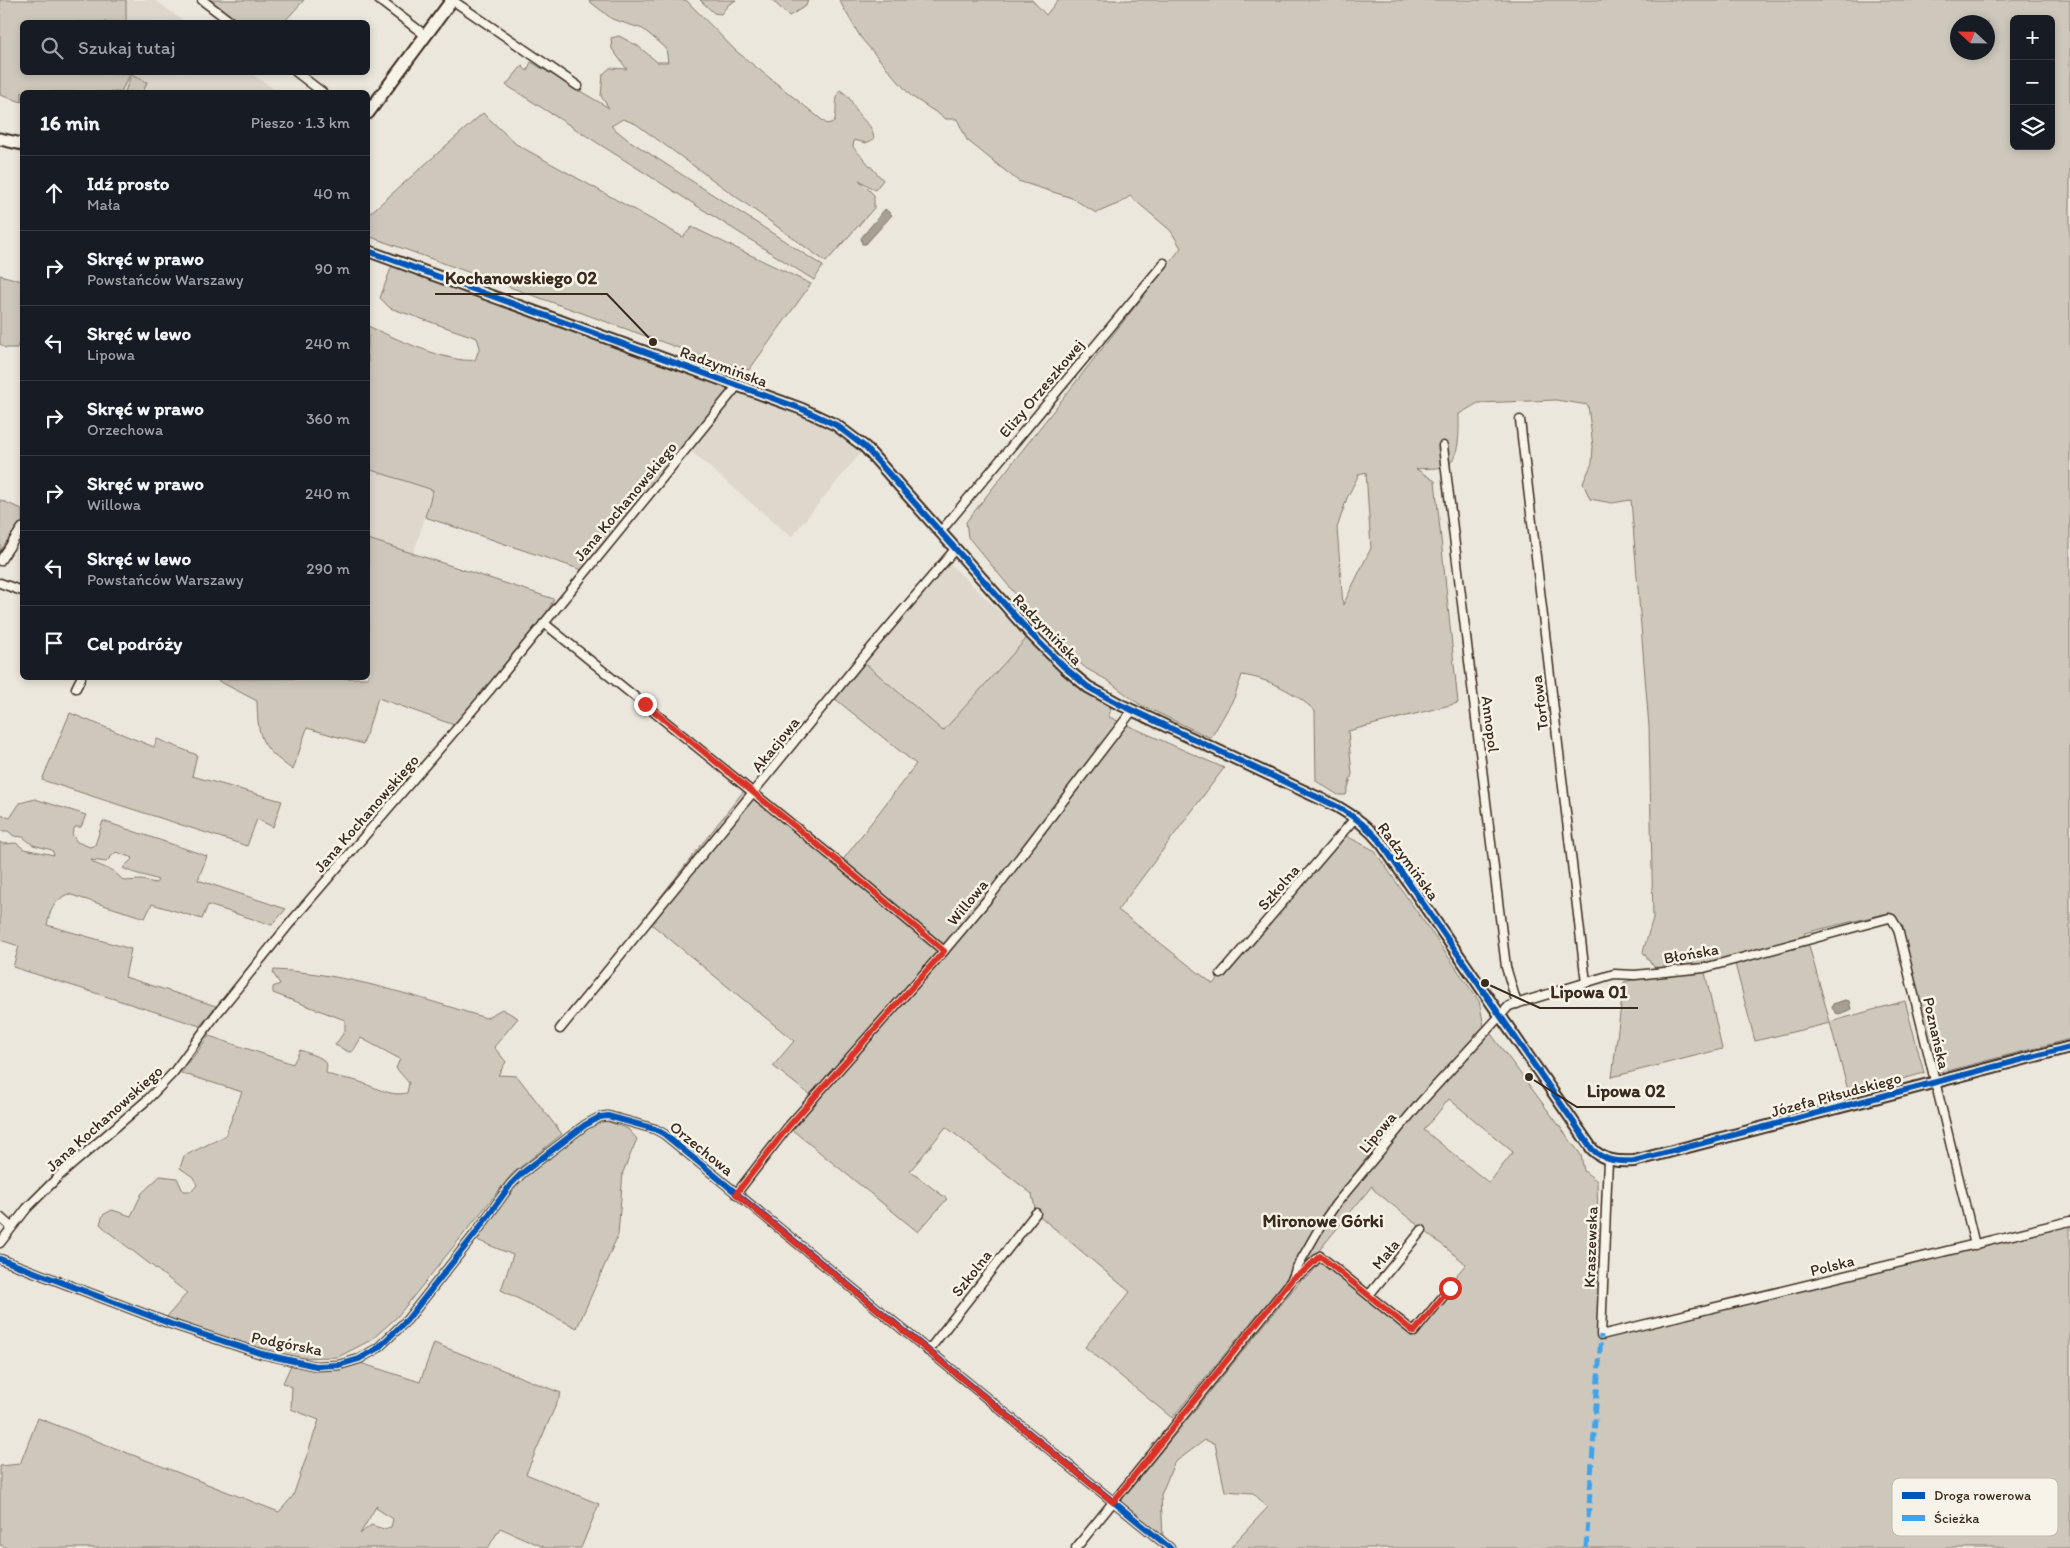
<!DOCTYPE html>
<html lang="pl">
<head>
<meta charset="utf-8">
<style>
	:root { --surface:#171b24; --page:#20242c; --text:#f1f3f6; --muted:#9ea1a6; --line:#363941 }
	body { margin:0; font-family:Itim,sans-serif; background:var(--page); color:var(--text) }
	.controls { position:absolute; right:15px; top:15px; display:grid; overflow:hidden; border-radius:8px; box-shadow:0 2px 8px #0003 }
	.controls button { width:45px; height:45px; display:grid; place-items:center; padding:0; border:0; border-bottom:1px solid var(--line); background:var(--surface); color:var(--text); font:25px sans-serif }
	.compass { position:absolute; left:1950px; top:15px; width:45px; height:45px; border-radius:50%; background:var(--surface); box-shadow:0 2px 8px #0003; rotate:292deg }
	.stop { position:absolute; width:15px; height:15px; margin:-11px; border:4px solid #d93025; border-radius:50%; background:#fff }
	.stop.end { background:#d93025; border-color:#fff; box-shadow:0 1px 5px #0008 }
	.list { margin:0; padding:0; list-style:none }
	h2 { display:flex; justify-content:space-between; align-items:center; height:65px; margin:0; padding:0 20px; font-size:21px }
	h2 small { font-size:16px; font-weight:400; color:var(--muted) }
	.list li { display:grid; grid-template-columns:32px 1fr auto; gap:15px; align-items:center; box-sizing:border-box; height:75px; padding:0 20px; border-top:1px solid var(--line) }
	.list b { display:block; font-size:19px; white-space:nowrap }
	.list p { margin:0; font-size:16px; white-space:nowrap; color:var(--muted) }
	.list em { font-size:16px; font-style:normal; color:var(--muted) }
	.icon { flex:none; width:28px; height:28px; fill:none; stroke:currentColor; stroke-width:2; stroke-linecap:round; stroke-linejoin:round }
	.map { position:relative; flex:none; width:2070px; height:1548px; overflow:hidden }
	.search { position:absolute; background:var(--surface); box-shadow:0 2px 8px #0003; left:20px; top:20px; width:350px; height:55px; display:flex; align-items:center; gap:12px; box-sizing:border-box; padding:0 18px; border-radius:8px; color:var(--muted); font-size:19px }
	.panel { position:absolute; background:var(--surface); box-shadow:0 2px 8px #0003; left:20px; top:90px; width:350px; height:590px; border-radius:8px }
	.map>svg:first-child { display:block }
</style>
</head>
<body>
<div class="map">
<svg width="2070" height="1548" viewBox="0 0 2070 1548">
	<rect width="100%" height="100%" fill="#ece7dc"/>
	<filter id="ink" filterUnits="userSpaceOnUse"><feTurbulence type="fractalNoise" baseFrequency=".02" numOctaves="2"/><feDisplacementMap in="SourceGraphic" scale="10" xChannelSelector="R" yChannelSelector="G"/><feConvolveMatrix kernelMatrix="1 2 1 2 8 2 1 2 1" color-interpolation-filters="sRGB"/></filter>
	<g filter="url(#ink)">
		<g fill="#ddd7cc">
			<path d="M 126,0 L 155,0 L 185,22 L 118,22 Z"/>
			<path d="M 99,72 L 251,73 L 278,92 L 91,92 Z"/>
			<path d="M 737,387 L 827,417 L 864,449 L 791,537 L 687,448 Z"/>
			<path d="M 368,469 L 434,490 L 413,554 L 368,539 Z"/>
			<path d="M 947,561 L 1027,638 L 943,731 L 859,658 Z"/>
		</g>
		<g fill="#cec8bc" stroke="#84796d" fill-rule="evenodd">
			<path d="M 0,0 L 126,0 L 126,22 L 22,22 L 22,72 L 131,73 L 122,89 L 122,92 L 22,92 L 22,102 L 0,95 Z"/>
			<path d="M 210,0 L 304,0 L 284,22 L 239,22 Z"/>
			<path d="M 588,0 L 686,0 L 736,51 L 827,124 L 834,122 C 838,111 834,99 840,90 C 853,99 850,101 857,112 C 865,124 872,123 874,139 L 866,143 L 854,140 L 853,147 L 883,180 L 875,190 L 859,180 L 874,195 L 874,208 L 826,262 L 636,124 L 623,119 L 611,126 L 627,139 L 823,266 L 814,280 L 506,85 L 522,66 L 527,71 L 531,62 L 609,108 L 601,96 L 603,74 L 610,68 L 627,69 L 612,49 L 611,38 L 619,36 L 638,46 L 657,62 L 668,62 L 666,48 L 643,29 L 612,19 Z"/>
			<path d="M 700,0 L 736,0 L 728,5 L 721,14 L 714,13 Z"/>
			<path d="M 772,0 L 808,0 L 806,6 L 789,16 Z"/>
			<path d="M 839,0 L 1032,0 L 1046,15 L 1058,0 L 2070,0 L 2070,1039 L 1943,1072 L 1935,1069 L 1899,924 L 1895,916 L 1884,914 L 1804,933 L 1809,946 L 1830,1022 L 1905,1001 L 1924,1073 L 1849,1094 L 1830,1023 L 1755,1041 L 1734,960 L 1704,968 L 1722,1049 L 1612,1077 L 1624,982 L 1683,968 L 1654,967 L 1643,952 L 1653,918 L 1649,727 L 1631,500 L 1612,503 L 1590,499 L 1583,483 L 1592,463 L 1593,446 L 1588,405 L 1556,400 L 1478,403 L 1459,414 C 1459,428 1461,462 1444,467 C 1435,469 1425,468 1416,469 L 1435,481 L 1458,703 L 1348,731 L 1352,774 L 1346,795 L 1338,795 L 1316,781 L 1315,711 C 1295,692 1269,679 1242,675 L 1234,698 L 1211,738 L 1139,704 L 1107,680 L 1087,669 L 1057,644 L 968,537 L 966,522 L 1181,248 L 1171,231 L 1130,196 L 1120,203 L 1096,213 L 1072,198 L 1018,181 L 967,140 L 957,119 L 946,119 L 911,96 L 861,38 ZM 2014,19 L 2051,19 L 2051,146 L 2014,146 ZM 1958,22 L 1988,22 L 1988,52 L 1958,52 ZM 1366,472 L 1371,548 L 1343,605 L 1337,528 L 1347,498 L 1359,474 Z"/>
			<path d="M 131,75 L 147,82 L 143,92 L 125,92 Z"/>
			<path d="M 483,113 L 516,144 L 683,237 L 692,227 L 811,284 L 749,370 L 704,357 L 368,236 L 368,215 Z"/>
			<path d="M 394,260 L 737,387 L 585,571 L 425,517 L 433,490 L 368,469 L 368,326 C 392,337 450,364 475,360 L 480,347 L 477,338 L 390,308 L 380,298 Z"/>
			<path d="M 0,275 L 22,281 L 22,334 L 17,348 L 5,348 L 0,344 Z"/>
			<path d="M 0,500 L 22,509 L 22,523 L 0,555 Z"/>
			<path d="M 368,539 L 554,599 L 539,627 L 457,726 L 378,698 L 363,744 L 307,728 L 293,770 C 261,747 258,741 257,701 L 215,679 L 368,678 Z"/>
			<path d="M 1027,638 C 1052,664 1078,692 1111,706 L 1109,717 L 1224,768 L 1118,910 L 1213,984 L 1344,835 L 1374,850 L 1479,1001 L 1484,1026 L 1367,1157 L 1313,1231 L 1285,1281 L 1172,1418 L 1085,1347 L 1130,1292 L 1036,1213 L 1032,1194 L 946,1127 L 910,1171 L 947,1199 L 918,1232 L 791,1129 L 815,1099 L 773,1066 L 794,1041 L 644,918 L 746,788 L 839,865 L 916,764 L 829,694 L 859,658 L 943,731 Z"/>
			<path d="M 70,713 L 154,747 L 157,739 L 197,755 L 192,776 L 282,801 L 273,827 L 257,819 L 247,846 L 42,780 Z"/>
			<path d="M 35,799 L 86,815 L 81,827 L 75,827 L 72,834 L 77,842 L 90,847 L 95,845 L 103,821 L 207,856 L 198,880 L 286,909 L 272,925 L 208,905 L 202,919 L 152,904 L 145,918 L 68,894 C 54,900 50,911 47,925 L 131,949 L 125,977 L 216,1006 L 200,1026 L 13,967 L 19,946 L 0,940 L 0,842 L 3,844 L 16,843 L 24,849 L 54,855 L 52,850 L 33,845 L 23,837 L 14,836 L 8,831 L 0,831 L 0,815 L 10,818 L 20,803 ZM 116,852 L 133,858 L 123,868 C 134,874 145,875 158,880 L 156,883 L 141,880 L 124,881 L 113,871 L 94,863 L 91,860 L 106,862 Z"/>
			<path d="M 274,970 C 347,973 417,997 486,1018 L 502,1009 L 518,1018 L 494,1047 L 506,1062 L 498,1075 L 517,1076 L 562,1134 L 512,1174 L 397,1317 L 371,1340 L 338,1357 L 290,1358 L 165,1319 L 187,1293 L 111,1234 L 100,1224 L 103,1215 L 112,1210 L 131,1216 L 142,1193 L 160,1176 L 177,1178 L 183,1191 L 192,1191 L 197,1185 L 193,1177 L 180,1168 L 184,1156 L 225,1136 L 242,1092 L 181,1073 L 209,1036 L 293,1064 L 300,1050 L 321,1058 L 327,1065 L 326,1073 C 336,1078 346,1078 357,1081 C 373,1086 389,1097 407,1093 L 409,1083 L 396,1068 L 400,1059 L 361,1038 L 353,1051 L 349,1052 L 335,1045 L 345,1031 L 345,1020 L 273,993 L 273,987 L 280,984 L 273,973 Z"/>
			<path d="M 1491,1034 L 1581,1155 L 1584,1171 L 1597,1181 L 1601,1335 L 2070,1220 L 2070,1548 L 1230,1548 L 1268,1507 L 1253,1493 L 1225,1491 L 1215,1444 L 1205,1440 L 1174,1463 L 1161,1495 L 1163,1538 L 1120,1502 L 1301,1280 L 1308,1277 L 1321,1261 L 1409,1332 L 1466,1264 L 1374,1190 L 1372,1186 L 1307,1265 L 1302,1263 C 1351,1180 1420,1110 1483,1038 ZM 1449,1099 L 1513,1152 L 1489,1183 L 1424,1130 Z"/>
			<path d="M 601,1119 L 628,1129 L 637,1139 L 623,1172 L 618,1235 L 577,1328 L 501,1290 L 513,1255 L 477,1240 L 516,1179 L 592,1121 Z"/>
			<path d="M 434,1343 L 561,1393 L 526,1474 L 599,1504 L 581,1548 L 546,1548 L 500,1528 L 488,1548 L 7,1548 L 0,1545 L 0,1466 L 20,1464 L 38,1418 L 279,1512 L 293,1496 L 319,1420 L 291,1409 L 292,1387 L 283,1383 L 291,1365 L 319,1369 L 351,1360 L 420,1382 ZM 377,1505 L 376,1508 L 393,1519 L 391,1527 L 384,1529 L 371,1525 L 360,1534 Z"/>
		</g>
		<g fill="#a89f93" stroke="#7c7064">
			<path d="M 885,209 L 892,215 L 866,244 L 862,244 L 861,238 Z"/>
			<path d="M 1845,1000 L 1849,1001 L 1851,1009 L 1840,1014 L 1836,1013 L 1832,1008 L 1833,1004 Z"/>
		</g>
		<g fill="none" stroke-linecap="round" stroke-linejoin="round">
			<defs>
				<g id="minor">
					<path d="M 202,0 L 231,22"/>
					<path d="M 379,0 L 425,35"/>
					<path d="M 452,0 L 578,86"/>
					<path d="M 296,72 L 322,92"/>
					<path d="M 1520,420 L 1586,983"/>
					<path d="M 1443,446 L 1506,967 L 1517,1004"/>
					<path d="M 941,531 L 1164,263"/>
					<path d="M 0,561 L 22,528"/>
					<path d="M 0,583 L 22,591"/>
					<path d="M 544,623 L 841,864 L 944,951"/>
					<path d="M 76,688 L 81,678"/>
					<path d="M 1221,974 L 1356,817"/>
					<path d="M 560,1029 L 860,661 L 956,548"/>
					<path d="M 1608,1159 L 1601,1335 L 2070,1221"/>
					<path d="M 736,1194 L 788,1127 L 944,951 L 991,895 L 1132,711"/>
					<path d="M 0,1217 L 11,1227"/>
					<path d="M 0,1243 L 27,1208 L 59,1176 L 147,1100 L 173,1073 L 215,1016 L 295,917 L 489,691 L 738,385"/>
					<path d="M 0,1259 L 171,1324 L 262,1354 L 316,1366 L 339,1365 L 359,1359 L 378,1348 L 407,1320 L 475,1234 L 511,1184 L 521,1174 L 585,1125 L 600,1117 L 608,1116 L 655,1129 L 664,1134 L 1170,1548"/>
					<path d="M 1293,1278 L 1303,1272 L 1320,1256 L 1414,1332 L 1450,1288"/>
					<path d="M 1369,1295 L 1422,1230"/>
					<path d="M 928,1351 L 1036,1213"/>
					<path d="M 1076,1548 L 1286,1288 L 1293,1278 L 1296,1269 L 1320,1227 L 1336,1204 L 1420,1103 L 1509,1006 L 1614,974 L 1635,975 L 1704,968 L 1889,918 L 1892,919 L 1898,929 L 1975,1245"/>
				</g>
				<path id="tertiary" d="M 368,251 L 802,409 L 836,425 L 865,447 L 1031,634 L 1064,667 L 1088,687 L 1119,704 L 1336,806 C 1355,817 1368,827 1382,844 L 1592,1149 C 1604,1161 1618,1162 1634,1161 L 2070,1047"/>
				<g id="secondary">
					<path d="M 368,113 L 452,0"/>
					<path d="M 0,139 L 22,144"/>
				</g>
			</defs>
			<use href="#minor" stroke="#3b2a1e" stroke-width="11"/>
			<use href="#tertiary" stroke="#3b2a1e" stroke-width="14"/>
			<use href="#secondary" stroke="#3b2a1e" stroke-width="15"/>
			<use href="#minor" stroke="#f7f3e8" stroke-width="8"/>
			<use href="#tertiary" stroke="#f7f3e8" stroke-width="10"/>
			<use href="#secondary" stroke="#f7f3e8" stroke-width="11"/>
			<path stroke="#3fa3ea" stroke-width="5" stroke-dasharray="10 5" stroke-linecap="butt" d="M 1586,1548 L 1601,1335"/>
			<defs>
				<g id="cycleway">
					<path d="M 368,251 L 802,409 L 836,425 L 865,447 L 1031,634 L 1064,667 L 1088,687 L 1119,704 L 1336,806 C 1355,817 1368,827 1382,844 L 1592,1149 C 1604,1161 1618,1162 1634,1161 L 2070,1047"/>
					<path d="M 0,1259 L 171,1324 L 262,1354 L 316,1366 L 339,1365 L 359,1359 L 378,1348 L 407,1320 L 475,1234 L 511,1184 L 521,1174 L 585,1125 L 600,1117 L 608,1116 L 655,1129 L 664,1134 L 1170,1548"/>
				</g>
			</defs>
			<use href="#cycleway" stroke="#f7f3e8" stroke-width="9"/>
			<use href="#cycleway" stroke="#0057b8" stroke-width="6"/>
		</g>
	</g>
	<g fill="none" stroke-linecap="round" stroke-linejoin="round" filter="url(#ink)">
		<path stroke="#d93025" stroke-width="6" d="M 645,704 L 841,864 L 944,951 L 788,1127 L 736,1194 L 1113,1502 L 1293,1278 L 1303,1272 L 1320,1256 L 1414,1332 L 1450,1288"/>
	</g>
	<g text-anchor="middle" stroke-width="5" stroke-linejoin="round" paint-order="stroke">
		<g font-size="16" fill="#3b2a1e" stroke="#f7f3e8">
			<text transform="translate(724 366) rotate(20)" y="6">Radzymińska</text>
			<text transform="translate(1041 388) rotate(-50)" y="6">Elizy Orzeszkowej</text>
			<text transform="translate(625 501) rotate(-50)" y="6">Jana Kochanowskiego</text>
			<text transform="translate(1048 629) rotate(46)" y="6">Radzymińska</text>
			<text transform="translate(1539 703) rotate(-97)" y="6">Torfowa</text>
			<text transform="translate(1491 724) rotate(83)" y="6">Annopol</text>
			<text transform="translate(775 744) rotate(-51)" y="6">Akacjowa</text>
			<text transform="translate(366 813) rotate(-49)" y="6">Jana Kochanowskiego</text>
			<text transform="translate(1409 861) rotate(54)" y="6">Radzymińska</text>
			<text transform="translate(1278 887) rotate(-49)" y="6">Szkolna</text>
			<text transform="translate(967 902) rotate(-51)" y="6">Willowa</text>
			<text transform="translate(1691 953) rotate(-10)" y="6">Błońska</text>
			<text transform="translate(1937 1033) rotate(77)" y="6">Poznańska</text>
			<text transform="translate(1836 1094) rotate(-15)" y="6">Józefa Piłsudskiego</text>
			<text transform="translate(104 1118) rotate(-42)" y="6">Jana Kochanowskiego</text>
			<text transform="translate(1377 1132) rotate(-50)" y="6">Lipowa</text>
			<text transform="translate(702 1148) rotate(39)" y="6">Orzechowa</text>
			<text transform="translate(1590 1247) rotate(-88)" y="6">Kraszewska</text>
			<text transform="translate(1385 1254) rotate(-51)" y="6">Mała</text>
			<text transform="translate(1832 1265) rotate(-14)" y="6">Polska</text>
			<text transform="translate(971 1273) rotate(-52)" y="6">Szkolna</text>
			<text transform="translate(287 1343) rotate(11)" y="6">Podgórska</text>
		</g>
		<g font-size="18" font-weight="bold" fill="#3b2a1e" stroke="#f7f3e8">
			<text x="1323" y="1227">Mironowe Górki</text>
		</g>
	</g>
	<rect x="1892" y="1478" width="166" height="58" rx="8" fill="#f7f3e8" stroke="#bfb7ab" stroke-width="1"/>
	<rect x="1902" y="1492" width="23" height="7" fill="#0057b8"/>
	<rect x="1902" y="1515" width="23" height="6" fill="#3fa3ea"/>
	<g font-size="14" fill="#3b2a1e">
		<text x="1934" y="1500">Droga rowerowa</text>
		<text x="1934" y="1523">Ścieżka</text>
	</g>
	<path fill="none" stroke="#3b2a1e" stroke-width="2" d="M653 342L607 294H435M1485 983L1540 1008H1638M1529 1077L1577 1107H1675"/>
	<g fill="#3b2a1e" stroke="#f7f3e8" stroke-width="2">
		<circle cx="653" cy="342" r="5"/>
		<circle cx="1485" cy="983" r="5"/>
		<circle cx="1529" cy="1077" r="5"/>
	</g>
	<g font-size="18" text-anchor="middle" font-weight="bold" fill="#3b2a1e" stroke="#f7f3e8" stroke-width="5" stroke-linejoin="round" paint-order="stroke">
		<text x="521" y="284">Kochanowskiego 02</text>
		<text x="1589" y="998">Lipowa 01</text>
		<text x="1626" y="1097">Lipowa 02</text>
	</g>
</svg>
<div class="controls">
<button>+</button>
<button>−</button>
<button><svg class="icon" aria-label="layers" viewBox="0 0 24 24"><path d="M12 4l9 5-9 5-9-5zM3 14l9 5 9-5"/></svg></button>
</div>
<svg class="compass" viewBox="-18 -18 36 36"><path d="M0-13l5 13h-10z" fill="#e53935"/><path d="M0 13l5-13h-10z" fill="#9ea1a6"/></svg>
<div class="stop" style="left:1450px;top:1288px"></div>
<div class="stop end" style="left:645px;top:704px"></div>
<div class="search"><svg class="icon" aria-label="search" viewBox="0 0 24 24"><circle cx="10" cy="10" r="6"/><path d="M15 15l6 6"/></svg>Szukaj tutaj</div>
<section class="panel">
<h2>16 min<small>Pieszo · 1.3 km</small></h2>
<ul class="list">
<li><svg class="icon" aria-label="ahead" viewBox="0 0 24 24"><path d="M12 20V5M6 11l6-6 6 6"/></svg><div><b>Idź prosto</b><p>Mała</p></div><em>40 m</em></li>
<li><svg class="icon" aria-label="right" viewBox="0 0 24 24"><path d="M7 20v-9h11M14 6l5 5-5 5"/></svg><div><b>Skręć w prawo</b><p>Powstańców Warszawy</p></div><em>90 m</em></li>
<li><svg class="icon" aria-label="left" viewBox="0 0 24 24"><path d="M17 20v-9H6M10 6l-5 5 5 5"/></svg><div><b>Skręć w lewo</b><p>Lipowa</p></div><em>240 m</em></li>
<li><svg class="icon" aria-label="right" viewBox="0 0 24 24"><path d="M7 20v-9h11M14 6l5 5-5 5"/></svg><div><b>Skręć w prawo</b><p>Orzechowa</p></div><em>360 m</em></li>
<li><svg class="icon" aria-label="right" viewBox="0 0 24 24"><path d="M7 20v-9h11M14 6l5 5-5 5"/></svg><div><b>Skręć w prawo</b><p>Willowa</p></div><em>240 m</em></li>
<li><svg class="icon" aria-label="left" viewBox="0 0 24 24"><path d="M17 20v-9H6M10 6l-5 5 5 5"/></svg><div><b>Skręć w lewo</b><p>Powstańców Warszawy</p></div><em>290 m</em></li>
<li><svg class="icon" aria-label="arrive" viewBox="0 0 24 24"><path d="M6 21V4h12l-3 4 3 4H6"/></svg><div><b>Cel podróży</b></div></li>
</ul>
</section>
</div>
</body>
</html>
